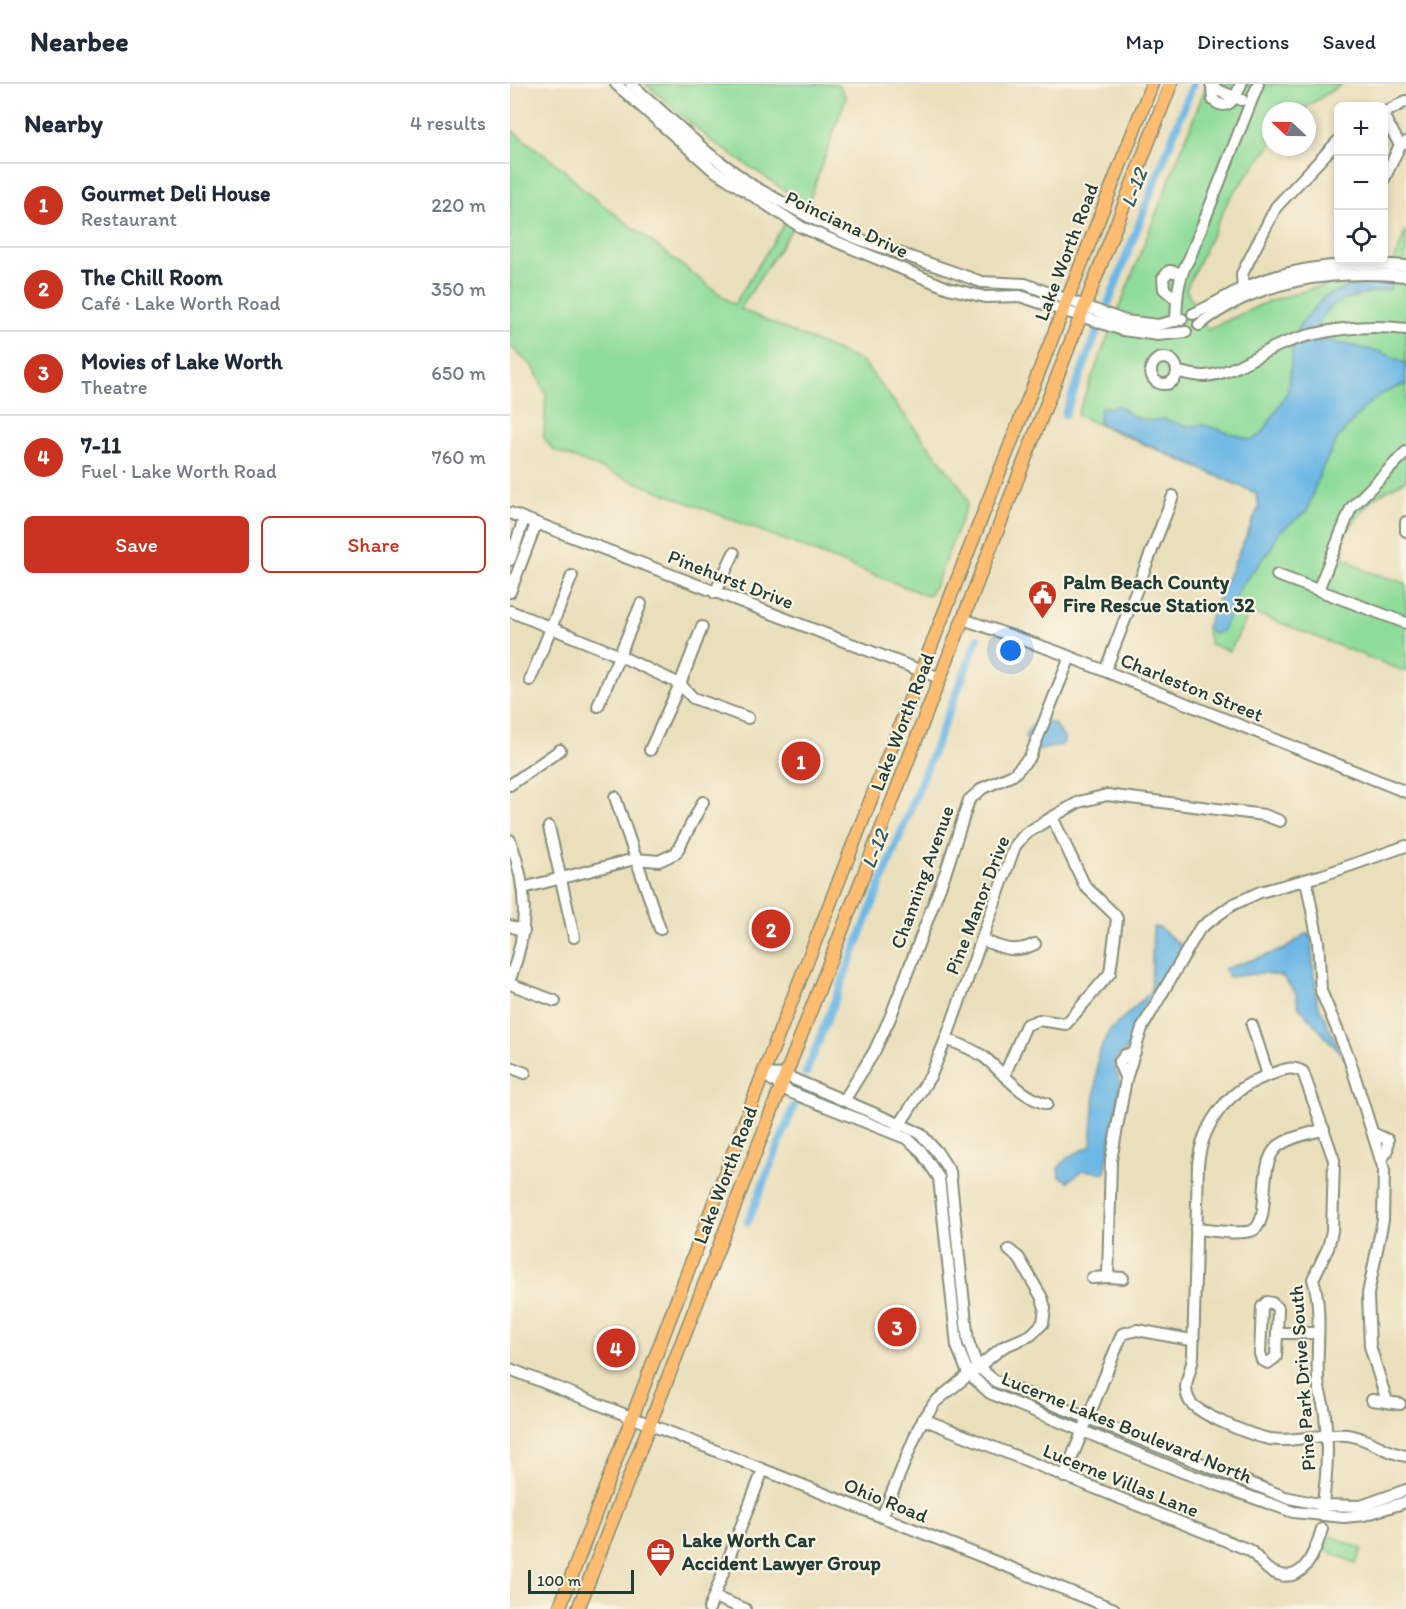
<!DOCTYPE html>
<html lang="en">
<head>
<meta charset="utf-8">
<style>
	:root { --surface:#fff; --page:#f6f6f7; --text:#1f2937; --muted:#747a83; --line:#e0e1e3; --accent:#c8321e }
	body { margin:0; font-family:Itim,sans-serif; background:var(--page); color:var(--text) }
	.controls { position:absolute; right:18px; top:18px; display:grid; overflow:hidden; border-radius:9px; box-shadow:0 3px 9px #0003 }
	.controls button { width:54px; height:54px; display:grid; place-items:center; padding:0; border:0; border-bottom:2px solid var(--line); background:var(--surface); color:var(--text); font:30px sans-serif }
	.compass { position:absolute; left:752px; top:18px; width:54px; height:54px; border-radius:50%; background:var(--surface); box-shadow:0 3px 9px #0003; rotate:292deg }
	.scale { position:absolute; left:18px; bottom:15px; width:106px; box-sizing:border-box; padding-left:6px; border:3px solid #1f3d34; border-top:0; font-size:16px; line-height:21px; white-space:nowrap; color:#1f3d34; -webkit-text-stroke:4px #fcf5e5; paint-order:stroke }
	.you { position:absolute; left:501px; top:567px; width:21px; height:21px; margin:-15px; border:4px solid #fff; border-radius:50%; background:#1a73e8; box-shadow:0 0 0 9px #1a73e833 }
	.badge { display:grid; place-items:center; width:39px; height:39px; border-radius:50%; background:var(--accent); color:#fff; font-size:20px; font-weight:700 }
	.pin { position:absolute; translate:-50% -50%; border:3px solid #fff; box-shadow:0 2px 6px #0006 }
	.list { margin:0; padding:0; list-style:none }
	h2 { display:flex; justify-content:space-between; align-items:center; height:78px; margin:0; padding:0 24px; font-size:26px }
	h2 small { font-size:20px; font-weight:400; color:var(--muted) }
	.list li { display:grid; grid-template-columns:39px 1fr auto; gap:18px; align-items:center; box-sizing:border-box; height:84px; padding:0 24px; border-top:2px solid var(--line) }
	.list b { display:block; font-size:22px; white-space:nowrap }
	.list p { margin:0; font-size:20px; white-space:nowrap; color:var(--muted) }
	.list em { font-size:20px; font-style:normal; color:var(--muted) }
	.actions { display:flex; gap:12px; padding:18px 24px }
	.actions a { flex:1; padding:14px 0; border:2px solid var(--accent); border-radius:9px; text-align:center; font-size:21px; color:var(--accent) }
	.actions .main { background:var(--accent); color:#fff }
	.icon { flex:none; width:33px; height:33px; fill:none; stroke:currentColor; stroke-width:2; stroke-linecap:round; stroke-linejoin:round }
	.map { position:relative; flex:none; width:896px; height:1525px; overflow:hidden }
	header { display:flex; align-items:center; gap:36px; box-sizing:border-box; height:84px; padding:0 30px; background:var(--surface); border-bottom:2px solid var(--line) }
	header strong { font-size:28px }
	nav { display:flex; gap:33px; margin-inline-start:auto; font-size:21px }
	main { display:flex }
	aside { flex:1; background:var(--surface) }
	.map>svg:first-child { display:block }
</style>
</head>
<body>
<header>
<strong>Nearbee</strong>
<nav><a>Map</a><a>Directions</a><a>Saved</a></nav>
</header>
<main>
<aside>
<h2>Nearby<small>4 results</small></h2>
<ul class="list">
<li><span class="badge">1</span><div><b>Gourmet Deli House</b><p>Restaurant</p></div><em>220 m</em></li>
<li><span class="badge">2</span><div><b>The Chill Room</b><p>Café · Lake Worth Road</p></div><em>350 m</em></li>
<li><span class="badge">3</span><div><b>Movies of Lake Worth</b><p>Theatre</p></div><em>650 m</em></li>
<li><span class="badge">4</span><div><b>7-11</b><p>Fuel · Lake Worth Road</p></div><em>760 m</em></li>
</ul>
<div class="actions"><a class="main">Save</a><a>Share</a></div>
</aside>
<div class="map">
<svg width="896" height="1525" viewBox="0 0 896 1525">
	<rect width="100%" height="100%" fill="#fcf5e5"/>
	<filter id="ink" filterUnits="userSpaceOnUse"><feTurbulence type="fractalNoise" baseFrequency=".0167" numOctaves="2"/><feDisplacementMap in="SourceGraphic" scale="12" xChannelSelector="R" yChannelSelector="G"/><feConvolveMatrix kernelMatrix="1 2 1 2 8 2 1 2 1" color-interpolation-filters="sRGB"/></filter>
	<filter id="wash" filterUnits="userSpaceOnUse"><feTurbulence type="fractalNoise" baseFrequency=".008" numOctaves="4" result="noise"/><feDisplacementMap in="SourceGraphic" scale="24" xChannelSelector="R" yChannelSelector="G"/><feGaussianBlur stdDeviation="1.35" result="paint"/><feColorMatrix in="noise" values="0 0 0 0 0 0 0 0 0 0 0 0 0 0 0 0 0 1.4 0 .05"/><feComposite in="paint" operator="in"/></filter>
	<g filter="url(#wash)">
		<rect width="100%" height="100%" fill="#eadfbb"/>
		<g fill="#8edc99" stroke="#568c66" stroke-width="1.5">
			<path d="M 136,0 L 328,0 L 336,13 L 298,120 L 230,225 L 353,278 L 450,402 L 458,418 L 426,500 L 418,512 L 43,366 L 34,354 L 36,310 L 24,284 L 0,262 L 0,45 L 52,84 L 75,107 L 224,221 L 289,116 L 200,56 Z"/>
			<path d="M 697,0 L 832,0 L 790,27 L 761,27 L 761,61 L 719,115 L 676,205 L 697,246 L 757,218 L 832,196 L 877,196 L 896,146 L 896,396 L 863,414 L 833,452 L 834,473 L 856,487 L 896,499 L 896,588 L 750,531 L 738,532 L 720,567 L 700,560 L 696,543 L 749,423 L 746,409 L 567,331 Z"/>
			<path d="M 821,1452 L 852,1465 L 846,1479 L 815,1466 Z"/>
		</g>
		<g fill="#6cb7e5" stroke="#467a8c" stroke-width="1.5">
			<path d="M 858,199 L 882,199 L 880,205 C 852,211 813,213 806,248 L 814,256 L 871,268 L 896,279 L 896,300 L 871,310 L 855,323 L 828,354 L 810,389 L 797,427 L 768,449 L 761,465 L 731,502 L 713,546 L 704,550 L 696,543 L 749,423 L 746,409 L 589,339 L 590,324 L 609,322 L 624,333 L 641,337 L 653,335 L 676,342 L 694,341 L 742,356 L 752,350 L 778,307 L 784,251 L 791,239 L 814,213 L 841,202 Z"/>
			<path d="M 538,638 L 544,640 L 555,655 L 552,661 L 525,667 L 520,664 L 515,653 C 520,641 525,639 538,638 Z"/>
			<path d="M 643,843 L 650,844 L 673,863 L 631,936 L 622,962 L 605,975 L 605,984 L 611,1000 L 595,1089 L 574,1086 L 558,1097 L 549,1092 L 549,1083 L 558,1073 L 581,1062 L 588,971 L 599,947 L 641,908 Z"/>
			<path d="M 795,850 L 801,851 L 804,893 L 808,898 L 805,899 L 807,918 L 832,971 L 788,922 L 786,909 L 772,892 L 753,889 L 719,893 L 714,885 L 775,865 Z"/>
		</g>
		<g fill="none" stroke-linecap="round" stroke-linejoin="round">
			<g stroke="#6cb7e5" stroke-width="8">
				<path d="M 598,220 L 683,0"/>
				<path d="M 555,330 L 587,248"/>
				<path d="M 296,989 L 468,554"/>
				<path d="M 238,1138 L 284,1022"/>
			</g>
		</g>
	</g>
	<g filter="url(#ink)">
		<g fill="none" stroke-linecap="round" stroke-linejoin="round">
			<defs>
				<g id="minor">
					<path d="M 106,0 L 202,85 L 291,143 L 438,204 L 475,213 L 510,212 L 613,246 L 648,251 L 676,248"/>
					<path d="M 121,0 L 198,69 L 243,102 L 299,133 L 346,154 L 472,198 L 515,200 L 615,237 L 648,241 L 672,235"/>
					<path d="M 701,0 L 707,6 L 732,16"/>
					<path d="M 702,2 L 703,16 C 718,29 726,13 731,0"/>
					<path d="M 874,29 L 896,17"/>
					<path d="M 874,33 L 890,61"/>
					<path d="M 874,95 L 890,61 L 896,58"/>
					<path d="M 733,209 L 732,190 L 766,123 L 828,57"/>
					<path d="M 667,216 L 654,205 L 653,194 L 659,187 L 671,189"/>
					<path d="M 683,230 C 700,223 716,212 733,204 C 785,182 840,177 896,182"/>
					<path d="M 666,237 C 667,213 667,195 680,173 L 748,0"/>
					<path d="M 689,241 C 747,195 825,185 896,192"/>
					<circle cx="654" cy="287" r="13"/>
					<path d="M 667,288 C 676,289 686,292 695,292 C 722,290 747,270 772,260 C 810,245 856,240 896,245"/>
					<path d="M 896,368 L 841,424 L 808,506 L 896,539"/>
					<path d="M 0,429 L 430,594"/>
					<path d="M 896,438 L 896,447"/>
					<path d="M 0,476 L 14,435"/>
					<path d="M 767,491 L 808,506"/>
					<path d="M 0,508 L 26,440"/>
					<path d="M 205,509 L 224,469"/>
					<path d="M 0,527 L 110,572 L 170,600 L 183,614 L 238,634"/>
					<path d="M 453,535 L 545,567 L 896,708"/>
					<path d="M 595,587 L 663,412"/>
					<path d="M 20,596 L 62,492"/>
					<path d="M 88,622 L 131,520"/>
					<path d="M 140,666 L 170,600 L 192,543"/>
					<path d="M 0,701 L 50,666"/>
					<path d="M 105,713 L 150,845"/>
					<path d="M 39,743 L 64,853"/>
					<path d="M 0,756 C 18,804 19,847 0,895"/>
					<path d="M 796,796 L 808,857 L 811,907 L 839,974 L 874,1086 L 873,1136 L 858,1210 L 860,1262 L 877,1318 L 890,1320"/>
					<path d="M 13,804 L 125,775 L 149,777 L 166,769 L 193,718"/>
					<path d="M 0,842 L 14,847"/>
					<path d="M 471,855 C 490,864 505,870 525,860"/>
					<path d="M 0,900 L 45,917"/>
					<path d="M 742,941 L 758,991"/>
					<path d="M 436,955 C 449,960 463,965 474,973 C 496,991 509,1012 537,1020"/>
					<path d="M 0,983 L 15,989"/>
					<path d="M 253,990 L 280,1008 L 398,1055 L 411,1067 L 429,1094 L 447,1262 L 458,1289 L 480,1309 L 675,1389 L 783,1428 L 834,1433 L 854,1431 L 896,1418"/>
					<path d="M 253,990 L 274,991 L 410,1049 L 427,1068 L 440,1088 L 458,1257 L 467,1282 L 485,1297 L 775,1413 L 813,1421 L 851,1422 L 896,1406"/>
					<path d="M 494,992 L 516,941 L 529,936 L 556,940 L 600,889 L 607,835 L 605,831 L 575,802 L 542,733"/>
					<path d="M 616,995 L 609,979 L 615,971 L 625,968"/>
					<path d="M 335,1015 L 364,968 L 380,934 L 436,787 L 459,716 L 473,704 L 503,691 L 520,673 L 560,573"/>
					<path d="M 387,1045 L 421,991 L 436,955 L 505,762 L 515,750 L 546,731 L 569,718 L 597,711 L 754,731 L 770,737"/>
					<path d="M 863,1049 L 878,1056 L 877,1068 L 872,1074"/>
					<path d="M 686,1145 C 702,1146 725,1151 741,1147 C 763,1140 746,1082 767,1063 C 779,1053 799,1050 814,1045"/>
					<path d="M 598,1193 L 613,1194"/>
					<path d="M 582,1194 L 598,1193 L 601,1076 L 616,995 L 632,944 L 690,844 L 722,821 L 750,808 L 813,791 L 896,762"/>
					<path d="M 757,1218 L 762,1219 L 768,1224 L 766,1273 L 758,1279 L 752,1276 L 750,1270 L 752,1223 Z"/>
					<path d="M 767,1249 L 808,1249"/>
					<path d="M 0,1285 L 604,1525"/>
					<path d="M 862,1316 L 877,1318"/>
					<path d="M 413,1335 L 739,1466 C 747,1471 751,1481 759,1486 C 792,1506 805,1469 812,1445"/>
					<path d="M 554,1393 L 612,1250 L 627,1246 L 681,1256"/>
					<path d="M 811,1431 C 817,1397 819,1366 815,1331 C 814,1318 808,1307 808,1295 C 806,1261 813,1227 803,1195 L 818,1164 L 822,1147 L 824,1076 L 793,988 C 782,981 773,986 762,990 C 721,1003 692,1037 688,1081 C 686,1144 685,1209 683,1272 C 682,1288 671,1300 679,1316 C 686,1330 743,1352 760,1355 C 785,1359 811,1349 837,1351 C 858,1353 874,1369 896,1372"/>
					<path d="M 372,1433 L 409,1343 L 425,1318 L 493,1263 L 521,1251 L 533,1239 L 535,1224 L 532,1214 L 509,1174 L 499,1166"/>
					<path d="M 204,1513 L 235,1525"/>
					<path d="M 199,1525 L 253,1386"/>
				</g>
				<g id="major">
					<path d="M 49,1525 L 253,990 L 642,0"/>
					<path d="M 68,1525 L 661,0"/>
				</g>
			</defs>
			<use href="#minor" stroke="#848e78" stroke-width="14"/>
			<use href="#major" stroke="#848e78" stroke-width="15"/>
			<use href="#minor" stroke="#fff" stroke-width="10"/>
			<use href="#major" stroke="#fdbc70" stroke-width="12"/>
		</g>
	</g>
	<defs>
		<symbol id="civic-pin" viewBox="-11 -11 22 30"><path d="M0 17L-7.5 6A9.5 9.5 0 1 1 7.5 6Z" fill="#c8321e" stroke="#fcf5e5"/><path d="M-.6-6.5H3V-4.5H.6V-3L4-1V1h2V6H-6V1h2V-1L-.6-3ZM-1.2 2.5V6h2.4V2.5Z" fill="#fff"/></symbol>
		<symbol id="office-pin" viewBox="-11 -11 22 30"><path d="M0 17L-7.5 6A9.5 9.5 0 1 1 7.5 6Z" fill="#c8321e" stroke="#fcf5e5"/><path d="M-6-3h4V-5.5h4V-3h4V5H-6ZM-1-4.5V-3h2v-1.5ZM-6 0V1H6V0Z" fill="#fff"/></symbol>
	</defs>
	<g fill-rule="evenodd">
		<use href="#civic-pin" x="516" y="494" width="33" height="45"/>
		<use href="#office-pin" x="134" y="1452" width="33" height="45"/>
	</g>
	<g text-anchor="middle" stroke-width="4.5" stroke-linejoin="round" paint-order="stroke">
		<g font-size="20" fill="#1f3d34" stroke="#fcf5e5">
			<text transform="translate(337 140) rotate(25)" y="7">Poinciana Drive</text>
			<text transform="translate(556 168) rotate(-69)" y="7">Lake Worth Road</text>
			<text transform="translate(221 495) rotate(21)" y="7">Pinehurst Drive</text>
			<text transform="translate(682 603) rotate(22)" y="7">Charleston Street</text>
			<text transform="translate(392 638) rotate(-69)" y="7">Lake Worth Road</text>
			<text transform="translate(412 793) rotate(-70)" y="7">Channing Avenue</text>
			<text transform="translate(467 821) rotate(-69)" y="7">Pine Manor Drive</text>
			<text transform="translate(215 1091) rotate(-69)" y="7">Lake Worth Road</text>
			<text transform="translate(792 1294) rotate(-94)" y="7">Pine Park Drive South</text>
			<text transform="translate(617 1343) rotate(22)" y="7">Lucerne Lakes Boulevard North</text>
			<text transform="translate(611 1396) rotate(22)" y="7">Lucerne Villas Lane</text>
			<text transform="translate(376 1416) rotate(22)" y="7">Ohio Road</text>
		</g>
		<g font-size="20" font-weight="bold" fill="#1f3d34" stroke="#fcf5e5" text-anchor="start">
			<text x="553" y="505">Palm Beach County<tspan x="553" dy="23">Fire Rescue Station 32</tspan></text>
			<text x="172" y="1463">Lake Worth Car<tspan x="172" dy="23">Accident Lawyer Group</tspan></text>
		</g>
		<g font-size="21" font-style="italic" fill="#325c60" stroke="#fcf5e5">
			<text transform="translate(624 104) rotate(-69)" y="7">L-12</text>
			<text transform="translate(365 765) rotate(-68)" y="7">L-12</text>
		</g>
	</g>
</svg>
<div class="controls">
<button>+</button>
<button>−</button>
<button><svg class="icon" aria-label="locate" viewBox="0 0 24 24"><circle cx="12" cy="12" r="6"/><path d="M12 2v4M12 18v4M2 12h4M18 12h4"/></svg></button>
</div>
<svg class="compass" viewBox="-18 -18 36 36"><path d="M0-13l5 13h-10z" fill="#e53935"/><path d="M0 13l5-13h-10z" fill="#747a83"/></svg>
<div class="scale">100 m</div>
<div class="you"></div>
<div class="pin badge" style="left:291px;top:677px">1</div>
<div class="pin badge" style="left:261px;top:845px">2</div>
<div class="pin badge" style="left:387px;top:1243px">3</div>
<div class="pin badge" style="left:106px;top:1264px">4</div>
</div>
</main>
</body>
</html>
